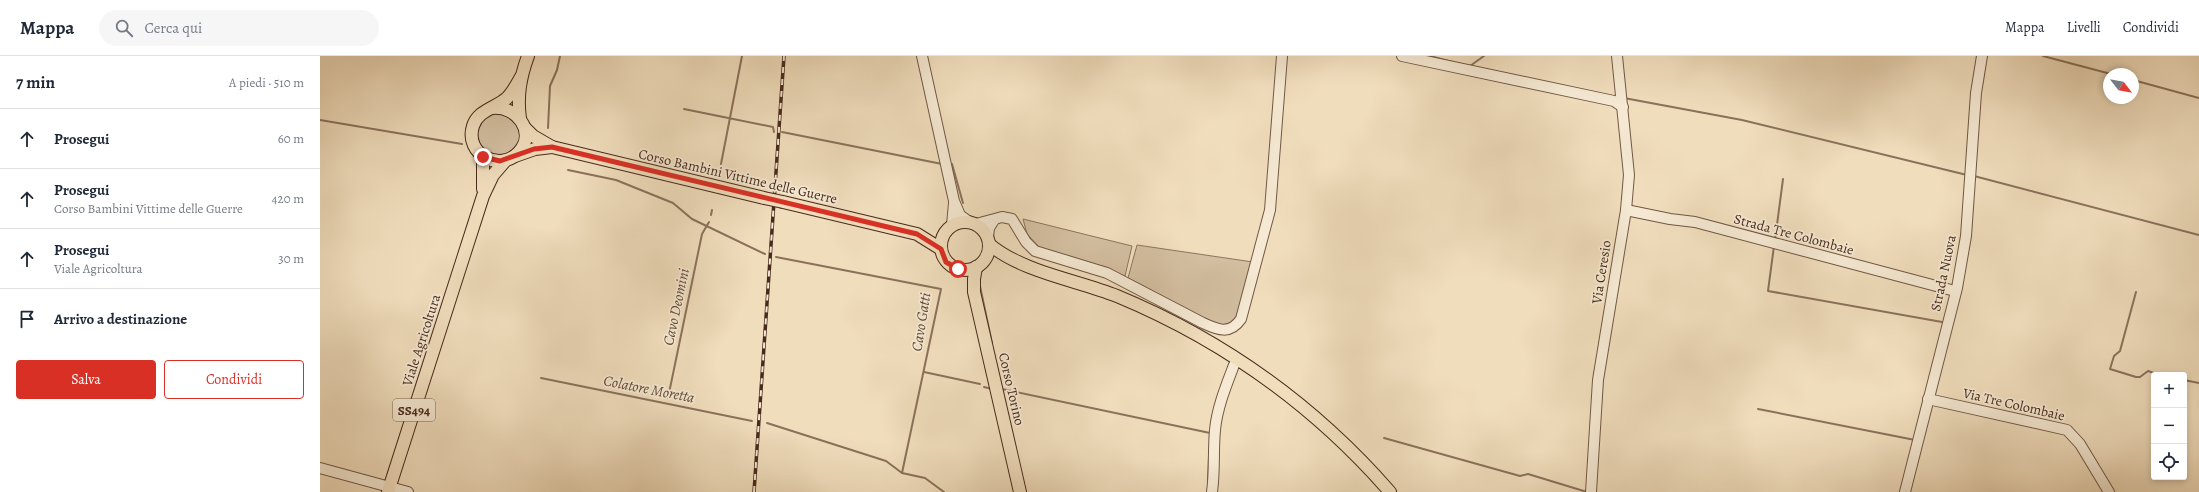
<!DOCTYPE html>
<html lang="it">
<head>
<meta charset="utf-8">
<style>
	:root { --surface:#fff; --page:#f6f6f7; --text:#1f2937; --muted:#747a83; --line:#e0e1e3; --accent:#d93025 }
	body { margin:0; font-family:Alegreya,serif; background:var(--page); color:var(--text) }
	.controls { position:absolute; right:12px; bottom:12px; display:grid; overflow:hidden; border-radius:4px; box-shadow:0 2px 6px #0003 }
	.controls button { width:36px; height:36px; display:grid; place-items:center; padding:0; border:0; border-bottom:1px solid var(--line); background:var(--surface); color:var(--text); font:20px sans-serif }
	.compass { position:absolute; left:1783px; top:12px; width:36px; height:36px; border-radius:50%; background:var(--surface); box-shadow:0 2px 6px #0003; rotate:121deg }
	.stop { position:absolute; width:12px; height:12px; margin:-9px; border:3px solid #d93025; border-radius:50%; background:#fff }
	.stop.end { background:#d93025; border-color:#fff; box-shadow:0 1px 4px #0008 }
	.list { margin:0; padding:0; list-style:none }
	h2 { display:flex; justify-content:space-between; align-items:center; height:52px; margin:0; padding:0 16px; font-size:17px }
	h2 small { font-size:13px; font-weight:400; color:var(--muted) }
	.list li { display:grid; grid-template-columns:26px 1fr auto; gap:12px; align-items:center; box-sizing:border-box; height:60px; padding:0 16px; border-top:1px solid var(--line) }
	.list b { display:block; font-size:15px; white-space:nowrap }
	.list p { margin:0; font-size:13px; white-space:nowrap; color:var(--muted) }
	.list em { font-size:13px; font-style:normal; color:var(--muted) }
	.actions { display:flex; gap:8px; padding:12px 16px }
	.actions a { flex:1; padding:9px 0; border:1px solid var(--accent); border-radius:4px; text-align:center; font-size:14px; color:var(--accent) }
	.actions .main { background:var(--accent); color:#fff }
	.icon { flex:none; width:22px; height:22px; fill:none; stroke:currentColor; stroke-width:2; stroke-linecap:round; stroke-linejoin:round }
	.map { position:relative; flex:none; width:1879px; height:436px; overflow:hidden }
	header { display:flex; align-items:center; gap:24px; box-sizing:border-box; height:56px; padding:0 20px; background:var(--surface); border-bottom:1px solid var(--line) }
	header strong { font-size:19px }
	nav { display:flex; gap:22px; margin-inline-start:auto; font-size:14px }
	.search { width:280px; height:36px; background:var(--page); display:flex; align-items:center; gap:10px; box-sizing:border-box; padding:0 14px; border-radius:22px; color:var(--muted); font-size:15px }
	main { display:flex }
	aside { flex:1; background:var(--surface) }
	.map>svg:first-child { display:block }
</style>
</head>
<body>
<header>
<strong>Mappa</strong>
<div class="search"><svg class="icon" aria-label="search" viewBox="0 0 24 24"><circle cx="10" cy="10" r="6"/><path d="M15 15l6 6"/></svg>Cerca qui</div>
<nav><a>Mappa</a><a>Livelli</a><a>Condividi</a></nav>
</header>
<main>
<aside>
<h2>7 min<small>A piedi · 510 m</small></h2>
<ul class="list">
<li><svg class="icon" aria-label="ahead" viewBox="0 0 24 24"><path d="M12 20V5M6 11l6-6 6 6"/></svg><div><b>Prosegui</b></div><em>60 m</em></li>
<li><svg class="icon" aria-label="ahead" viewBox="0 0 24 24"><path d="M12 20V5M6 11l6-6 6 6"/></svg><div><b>Prosegui</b><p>Corso Bambini Vittime delle Guerre</p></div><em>420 m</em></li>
<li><svg class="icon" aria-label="ahead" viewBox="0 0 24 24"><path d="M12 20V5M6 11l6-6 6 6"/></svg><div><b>Prosegui</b><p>Viale Agricoltura</p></div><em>30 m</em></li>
<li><svg class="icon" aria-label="arrive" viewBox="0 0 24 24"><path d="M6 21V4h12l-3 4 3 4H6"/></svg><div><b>Arrivo a destinazione</b></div></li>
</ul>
<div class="actions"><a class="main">Salva</a><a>Condividi</a></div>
</aside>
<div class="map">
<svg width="1879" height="436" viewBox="0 0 1879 436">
	<rect width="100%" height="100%" fill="#f0ddbc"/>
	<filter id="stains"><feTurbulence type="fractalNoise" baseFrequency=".005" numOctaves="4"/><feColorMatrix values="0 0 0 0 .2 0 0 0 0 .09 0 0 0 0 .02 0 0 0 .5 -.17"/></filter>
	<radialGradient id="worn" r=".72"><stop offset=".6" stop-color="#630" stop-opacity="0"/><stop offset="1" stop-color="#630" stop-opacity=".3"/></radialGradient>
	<g fill="#d3bfa1" stroke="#8e745e">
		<circle cx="179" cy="79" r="22"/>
		<path d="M 703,163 L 812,190 L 805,220 L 722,194 L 707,178 Z"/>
		<path d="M 817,189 L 933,206 L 920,260 L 913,269 L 901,271 L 808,222 Z"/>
	</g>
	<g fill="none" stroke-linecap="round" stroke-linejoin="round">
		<g stroke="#8b715c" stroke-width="2">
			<path d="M 1110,0 L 1132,6"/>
			<path d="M 1723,0 L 1791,18"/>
			<path d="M 1150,10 L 1164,0"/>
			<path d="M 1813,24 L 1879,42"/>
			<path d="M 1304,42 L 1422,64 L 1647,119"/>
			<path d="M 364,53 L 453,71 L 454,76"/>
			<path d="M 0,64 L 142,88"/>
			<path d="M 228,72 L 230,30 L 237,14 L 240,0"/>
			<path d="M 462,76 L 622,108"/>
			<path d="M 401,108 L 422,0"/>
			<path d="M 628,109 L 632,108 L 643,147"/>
			<path d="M 248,114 L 296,124 L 353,147 L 372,163 L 445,198"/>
			<path d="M 1654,120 L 1879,179"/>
			<path d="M 391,159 L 392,154"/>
			<path d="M 1455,184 L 1463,123"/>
			<path d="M 1454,190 L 1448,235 L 1622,266"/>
			<path d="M 456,201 L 621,233 L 582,417"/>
			<path d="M 660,230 L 672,287"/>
			<path d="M 1816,236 L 1800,295 L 1794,300 L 1790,313 L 1816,321 L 1820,321 L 1828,315 L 1840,319"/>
			<path d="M 604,316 L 660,328"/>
			<path d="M 221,322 L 432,365"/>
			<path d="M 1864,324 L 1879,327"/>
			<path d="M 664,331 L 672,333"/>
			<path d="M 682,333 L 890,377"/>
			<path d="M 348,342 L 382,178 L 389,166"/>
			<path d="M 1438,353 L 1595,384"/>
			<path d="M 447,367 L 566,405 L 582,417 L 605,422 L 624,436"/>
			<path d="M 1064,382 L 1200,420 L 1208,418 L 1267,436"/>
			<path d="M 888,425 L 889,400"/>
		</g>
		<defs>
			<g id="minor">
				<path d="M 602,0 L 634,145 L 640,159 L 648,165"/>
				<path d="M 1082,0 L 1294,45 L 1303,51"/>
				<path d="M 1306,154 L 1350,163 L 1375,166 L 1635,235"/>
				<path d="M 656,168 L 682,161 L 692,163 L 706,186 L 715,195 L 787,217 L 883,267 C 898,274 910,279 921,263 L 950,154 L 962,0"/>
				<path d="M 632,169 L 634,147"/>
				<path d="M 668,181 L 669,172 L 674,164"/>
				<path d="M 1608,343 L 1747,374 L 1760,388 L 1789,436"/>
				<path d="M 0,412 L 88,436"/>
				<path d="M 892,436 C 895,415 893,395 895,374 C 897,352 906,330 914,309"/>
				<path d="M 1271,436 L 1278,324 L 1306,154 L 1309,119 L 1297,0"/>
				<path d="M 1585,436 L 1637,232 L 1646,180 L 1656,37 L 1662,0"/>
			</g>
			<g id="major">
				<path d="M 172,52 C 196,49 217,76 199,96 C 180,117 144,98 153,70 C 158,54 176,52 187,42 C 193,36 197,28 201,21"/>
				<path d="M 200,63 C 197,40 200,22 208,0"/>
				<path d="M 205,72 L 213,80 L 232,91 L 444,142"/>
				<path d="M 195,100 L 215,93 L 232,91"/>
				<path d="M 163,101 L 163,133"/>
				<path d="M 463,146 L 597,178 L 621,193"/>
				<circle cx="645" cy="190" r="24"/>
				<path d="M 669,188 C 702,216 757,224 797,240 C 903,284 995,350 1070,436"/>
				<path d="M 656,211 L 654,223 L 654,236 L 700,436"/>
				<path d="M 68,436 L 163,140 L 173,119 L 185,105"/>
			</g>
		</defs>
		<use href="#minor" stroke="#725744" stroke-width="12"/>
		<use href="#major" stroke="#482a1c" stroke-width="14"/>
		<use href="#minor" stroke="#f5e9d3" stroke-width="10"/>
		<use href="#major" stroke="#f0ddbc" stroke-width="12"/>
		<defs>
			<path id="rail" d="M 434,436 L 464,0"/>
		</defs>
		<use href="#rail" stroke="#482a1c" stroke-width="3.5"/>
		<use href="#rail" stroke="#f5e9d3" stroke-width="2" stroke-dasharray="6" stroke-linecap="butt"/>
		<defs>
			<path id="major-bridge" d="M 444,142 L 463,146"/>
		</defs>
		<use href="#major-bridge" stroke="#482a1c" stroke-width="14" stroke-linecap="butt"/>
		<use href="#major-bridge" stroke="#f0ddbc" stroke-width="12"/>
	</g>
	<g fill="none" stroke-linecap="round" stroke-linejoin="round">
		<path stroke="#d93025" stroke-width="5" d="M 163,101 L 180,105 L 214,93 L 232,91 L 597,178 L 621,193 L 626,206 L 638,213"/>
	</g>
	<g text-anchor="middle" stroke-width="3.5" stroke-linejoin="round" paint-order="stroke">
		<rect fill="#f5e9d3" stroke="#7c6353" stroke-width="1" x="73" y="343" width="42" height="22" rx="3"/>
		<g font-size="13" font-weight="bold" fill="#482a1c">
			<text x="94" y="359">SS494</text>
		</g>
		<g font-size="14" fill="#482a1c" stroke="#f5e9d3">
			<text transform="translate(418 120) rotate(13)" y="5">Corso Bambini Vittime delle Guerre</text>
			<text transform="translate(1474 178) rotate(15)" y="5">Strada Tre Colombaie</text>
			<text transform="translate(1281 216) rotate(-81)" y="5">Via Ceresio</text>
			<text transform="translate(1623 217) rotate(-78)" y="5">Strada Nuova</text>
			<text transform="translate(101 284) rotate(-72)" y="5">Viale Agricoltura</text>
			<text transform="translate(692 333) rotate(77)" y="5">Corso Torino</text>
			<text transform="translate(1694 348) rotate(13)" y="5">Via Tre Colombaie</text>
		</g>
		<g font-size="15" font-style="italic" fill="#644836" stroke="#f5e9d3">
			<text transform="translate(356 251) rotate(-78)" y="5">Cavo Deomini</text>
			<text transform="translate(601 266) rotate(-81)" y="5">Cavo Gatti</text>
			<text transform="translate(329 333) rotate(11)" y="5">Colatore Moretta</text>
		</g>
	</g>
	<rect width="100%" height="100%" filter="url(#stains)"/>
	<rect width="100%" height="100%" fill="url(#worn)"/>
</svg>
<div class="controls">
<button>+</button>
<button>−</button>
<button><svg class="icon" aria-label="locate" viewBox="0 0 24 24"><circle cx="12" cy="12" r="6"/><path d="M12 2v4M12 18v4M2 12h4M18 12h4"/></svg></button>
</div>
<svg class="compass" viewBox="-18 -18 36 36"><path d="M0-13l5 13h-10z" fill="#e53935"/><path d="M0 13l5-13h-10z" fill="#747a83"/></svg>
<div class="stop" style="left:638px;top:213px"></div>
<div class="stop end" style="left:163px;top:101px"></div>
</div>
</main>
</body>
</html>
